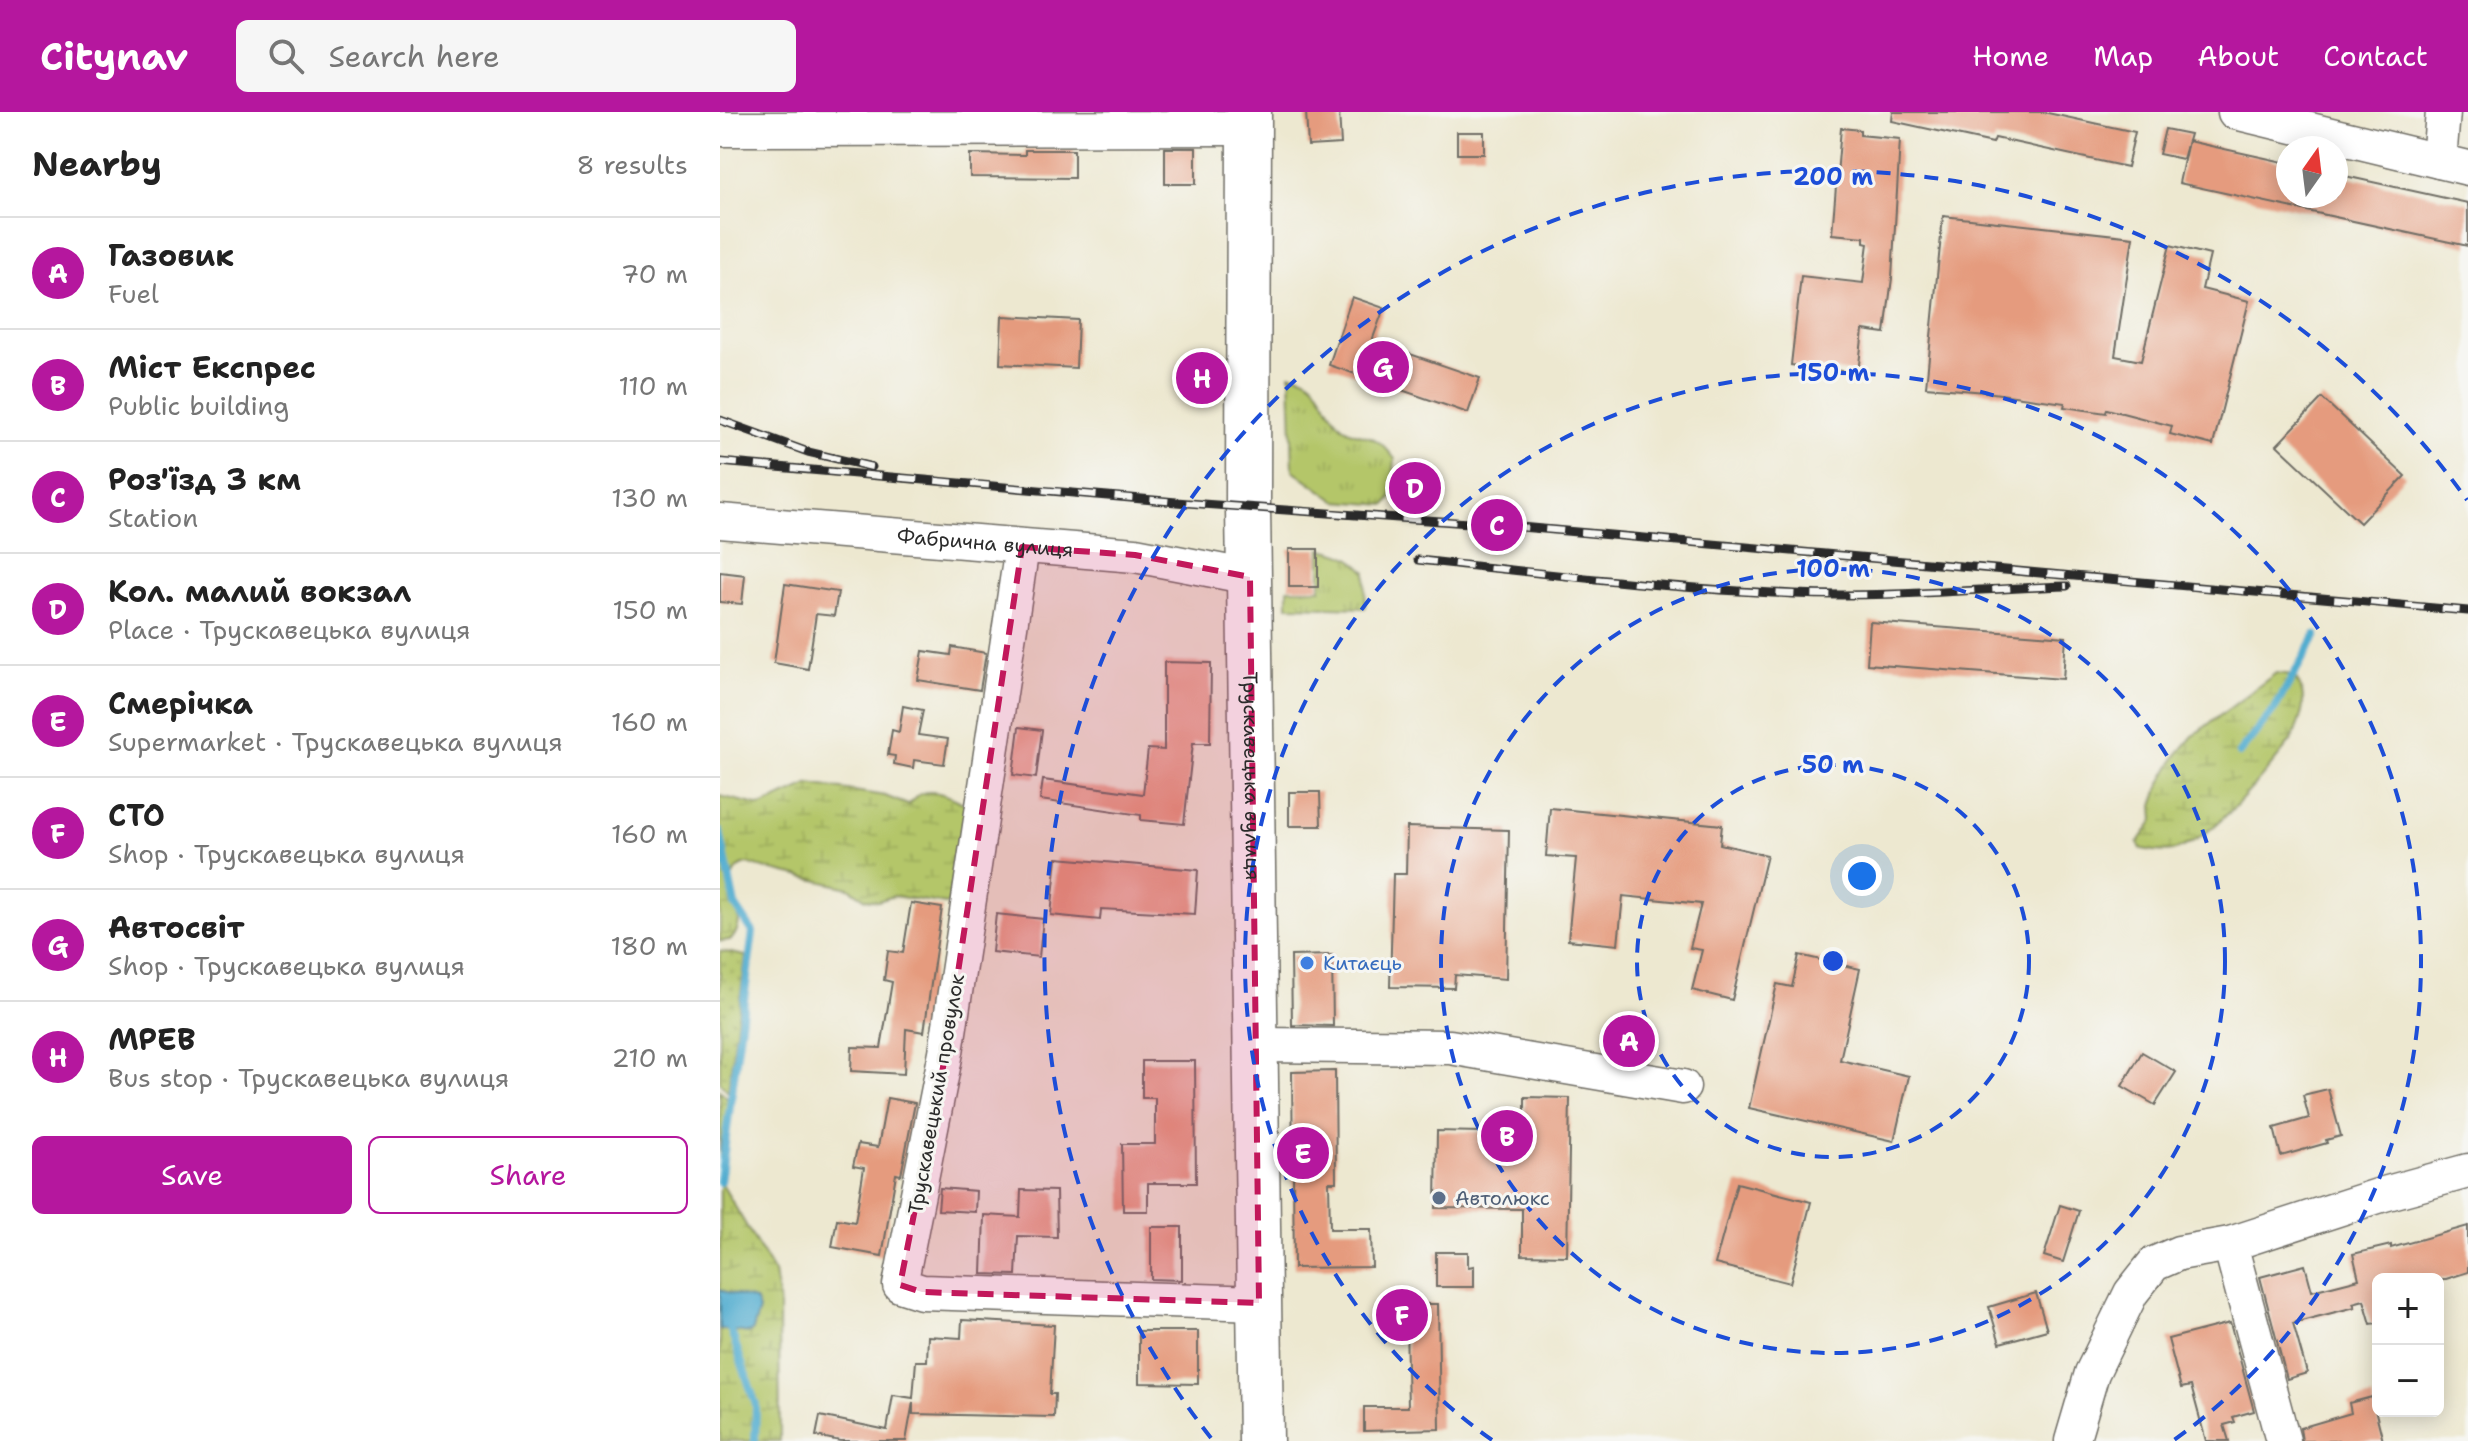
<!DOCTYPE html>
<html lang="en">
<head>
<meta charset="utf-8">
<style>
	:root { --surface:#fff; --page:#f6f6f6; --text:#222; --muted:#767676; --line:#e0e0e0; --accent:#b5179e }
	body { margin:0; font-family:"Shantell Sans",sans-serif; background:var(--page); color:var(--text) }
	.controls { position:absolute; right:24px; bottom:24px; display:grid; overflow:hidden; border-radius:12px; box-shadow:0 4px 20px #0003 }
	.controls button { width:72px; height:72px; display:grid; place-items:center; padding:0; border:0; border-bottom:2px solid var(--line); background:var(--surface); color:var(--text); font:40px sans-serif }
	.compass { position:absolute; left:1556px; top:24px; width:72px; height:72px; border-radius:50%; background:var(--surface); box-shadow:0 4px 20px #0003; rotate:14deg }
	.you { position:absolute; left:1142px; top:764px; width:28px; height:28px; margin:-20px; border:6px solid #fff; border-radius:50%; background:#1a73e8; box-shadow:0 0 0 12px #1a73e833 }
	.badge { display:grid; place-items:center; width:52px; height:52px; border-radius:50%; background:var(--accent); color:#fff; font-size:26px; font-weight:700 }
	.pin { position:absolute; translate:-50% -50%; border:4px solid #fff; box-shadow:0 2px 8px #0006 }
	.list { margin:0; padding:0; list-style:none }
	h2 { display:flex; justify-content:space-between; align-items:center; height:104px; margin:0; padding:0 32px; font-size:34px }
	h2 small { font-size:26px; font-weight:400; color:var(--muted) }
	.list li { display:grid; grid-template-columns:52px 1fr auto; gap:24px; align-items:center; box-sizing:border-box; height:112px; padding:0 32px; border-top:2px solid var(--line) }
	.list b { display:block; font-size:30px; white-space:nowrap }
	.list p { margin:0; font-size:26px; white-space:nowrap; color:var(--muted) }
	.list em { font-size:26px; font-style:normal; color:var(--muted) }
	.actions { display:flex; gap:16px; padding:24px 32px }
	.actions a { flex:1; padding:18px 0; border:2px solid var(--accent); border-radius:12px; text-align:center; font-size:28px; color:var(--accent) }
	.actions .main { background:var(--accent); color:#fff }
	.icon { flex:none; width:44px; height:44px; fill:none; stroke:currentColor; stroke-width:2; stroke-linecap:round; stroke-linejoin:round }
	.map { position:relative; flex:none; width:1748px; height:1329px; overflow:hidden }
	header { display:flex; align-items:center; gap:48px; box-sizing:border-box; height:112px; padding:0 40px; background:var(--accent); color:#fff }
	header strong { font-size:38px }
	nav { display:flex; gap:44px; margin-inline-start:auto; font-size:28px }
	.search { width:560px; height:72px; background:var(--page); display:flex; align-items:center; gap:20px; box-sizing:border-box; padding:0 28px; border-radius:12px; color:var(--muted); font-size:30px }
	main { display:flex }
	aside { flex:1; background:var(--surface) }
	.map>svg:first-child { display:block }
</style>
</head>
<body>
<header>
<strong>Citynav</strong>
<div class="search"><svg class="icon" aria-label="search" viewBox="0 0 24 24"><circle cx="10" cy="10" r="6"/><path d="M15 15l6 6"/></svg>Search here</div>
<nav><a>Home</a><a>Map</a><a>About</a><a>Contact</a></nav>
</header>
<main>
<aside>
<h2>Nearby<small>8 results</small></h2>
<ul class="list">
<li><span class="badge">A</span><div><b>Газовик</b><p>Fuel</p></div><em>70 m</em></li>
<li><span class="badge">B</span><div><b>Міст Експрес</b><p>Public building</p></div><em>110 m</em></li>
<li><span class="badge">C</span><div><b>Роз'їзд 3 км</b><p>Station</p></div><em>130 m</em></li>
<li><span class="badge">D</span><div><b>Кол. малий вокзал</b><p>Place · Трускавецька вулиця</p></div><em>150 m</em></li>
<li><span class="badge">E</span><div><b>Смерічка</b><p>Supermarket · Трускавецька вулиця</p></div><em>160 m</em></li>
<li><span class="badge">F</span><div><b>СТО</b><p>Shop · Трускавецька вулиця</p></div><em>160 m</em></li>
<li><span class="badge">G</span><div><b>Автосвіт</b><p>Shop · Трускавецька вулиця</p></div><em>180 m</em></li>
<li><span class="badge">H</span><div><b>МРЕВ</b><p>Bus stop · Трускавецька вулиця</p></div><em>210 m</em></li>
</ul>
<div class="actions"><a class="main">Save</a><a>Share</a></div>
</aside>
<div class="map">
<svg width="1748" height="1329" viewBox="0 0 1748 1329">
	<defs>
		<pattern id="grass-tufts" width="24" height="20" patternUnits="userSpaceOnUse" patternTransform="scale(2)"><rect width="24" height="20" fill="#b4c669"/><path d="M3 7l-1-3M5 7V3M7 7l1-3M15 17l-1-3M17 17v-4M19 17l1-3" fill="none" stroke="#9baa5b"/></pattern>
		<pattern id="wetland-marsh" width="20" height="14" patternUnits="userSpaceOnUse" patternTransform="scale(2)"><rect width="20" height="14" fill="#b4c669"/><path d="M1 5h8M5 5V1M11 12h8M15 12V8" fill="none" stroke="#9baa5b"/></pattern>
		<pattern id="garden-dots" width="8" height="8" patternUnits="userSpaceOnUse" patternTransform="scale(2)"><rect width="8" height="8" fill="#b4c669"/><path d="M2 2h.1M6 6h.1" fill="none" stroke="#9baa5b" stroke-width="1.8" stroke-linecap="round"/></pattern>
	</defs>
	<rect width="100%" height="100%" fill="#f6f6f2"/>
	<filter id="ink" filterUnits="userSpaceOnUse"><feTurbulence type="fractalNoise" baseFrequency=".0125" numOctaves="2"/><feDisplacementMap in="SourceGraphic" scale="16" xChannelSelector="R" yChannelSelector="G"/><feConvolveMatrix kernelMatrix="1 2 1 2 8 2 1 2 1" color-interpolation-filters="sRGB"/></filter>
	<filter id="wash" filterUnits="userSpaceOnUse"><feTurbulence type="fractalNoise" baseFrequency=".006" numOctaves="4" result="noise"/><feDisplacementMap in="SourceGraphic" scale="32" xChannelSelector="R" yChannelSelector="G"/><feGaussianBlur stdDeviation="1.8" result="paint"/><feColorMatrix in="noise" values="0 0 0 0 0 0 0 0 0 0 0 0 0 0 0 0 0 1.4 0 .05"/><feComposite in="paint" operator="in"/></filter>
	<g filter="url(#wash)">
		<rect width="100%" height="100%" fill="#ede8d0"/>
		<g fill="url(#grass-tufts)" stroke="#70784a" stroke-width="2">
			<path d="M 570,262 C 602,263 602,295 622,314 C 629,321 637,321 646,324 C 659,327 667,337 675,347 L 672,384 L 666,393 L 616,389 L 573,358 Z"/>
			<path d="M 601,437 C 621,441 633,445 646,460 L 645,496 L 568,494 L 568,477 L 601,477 Z"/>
		</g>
		<g fill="url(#wetland-marsh)" stroke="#70784a" stroke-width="2">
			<path d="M 1556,561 L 1574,563 C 1590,585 1582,606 1571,629 C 1544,662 1494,728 1452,739 C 1443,741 1430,738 1421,737 L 1418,731 L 1434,708 L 1433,693 L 1441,671 L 1456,644 L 1473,624 Z"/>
			<path d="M 90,672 L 165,684 L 188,693 C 192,690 194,687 197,684 C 210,673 237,687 248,694 L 232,789 L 226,792 L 174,784 L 158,789 L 146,787 L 129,776 L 27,752 L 17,756 L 9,770 C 15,792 27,809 11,828 L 0,829 L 0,684 L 41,694 Z"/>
			<path d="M 0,978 L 11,989 L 0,1069 L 54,1161 L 59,1190 L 60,1329 L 0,1329 Z"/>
		</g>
		<path fill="url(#garden-dots)" stroke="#70784a" stroke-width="2" d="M 0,839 L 26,844 L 8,979 L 0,970 Z"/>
		<path fill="#52add0" stroke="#3e6c7e" stroke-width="2" d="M 0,1178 L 35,1188 L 39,1198 L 33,1218 L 29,1221 L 0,1217 Z"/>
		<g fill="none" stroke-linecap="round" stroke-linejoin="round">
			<g stroke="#52add0" stroke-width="8">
				<path d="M 1519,641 L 1554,598 L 1596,523"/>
				<path d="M 0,720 L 15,793 L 33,820 L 0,1070"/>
				<path d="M 8,1210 L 36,1293 L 35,1329"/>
			</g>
		</g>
		<g id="blocks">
			<g fill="#e59b7e">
				<path d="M 586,0 L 619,0 L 621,32 L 588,34 Z"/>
				<path d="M 1173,0 L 1323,0 L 1415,20 L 1407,55 L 1275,26 L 1273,31 L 1172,9 Z"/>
				<path d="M 1121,16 L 1140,18 L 1140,23 L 1180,27 L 1172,166 L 1165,221 L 1143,218 L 1138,261 L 1071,253 L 1081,164 L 1143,171 L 1148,131 L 1144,130 L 1144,125 L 1112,122 Z"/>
				<path d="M 1445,17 L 1470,22 L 1463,47 L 1439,42 Z"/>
				<rect x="737" y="20" width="27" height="22"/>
				<path d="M 1468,29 L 1568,51 L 1568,84 L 1616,84 L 1616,62 L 1748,91 L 1748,134 L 1459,71 Z"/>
				<rect x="445" y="36" width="31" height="36"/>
				<path d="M 305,38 L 354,38 L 354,66 L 250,65 L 250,42 L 305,43 Z"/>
				<path d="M 1223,104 L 1413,125 L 1395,244 L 1421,249 L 1450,133 L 1490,143 L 1482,177 L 1529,189 L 1493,333 L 1450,322 L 1452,314 L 1387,297 L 1386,301 L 1344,295 L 1345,291 L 1266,280 L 1206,275 Z"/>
				<path d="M 632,185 L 664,196 L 652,229 L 760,266 L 748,301 L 609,253 Z"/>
				<path d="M 282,204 L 358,208 L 356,256 L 280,252 Z"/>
				<path d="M 1602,286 L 1685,364 L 1640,411 L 1557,333 Z"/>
				<rect x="569" y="437" width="29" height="38"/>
				<path d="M 0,460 L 25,463 L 22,492 L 0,490 Z"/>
				<path d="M 65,472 L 118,480 L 114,504 L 96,502 L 88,557 L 54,551 Z"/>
				<path d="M 1150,510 L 1346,525 L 1343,567 L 1147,552 Z"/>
				<path d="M 232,535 L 266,541 L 260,578 L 198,568 L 203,539 L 231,543 Z"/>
				<path d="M 444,550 L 491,551 L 490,631 L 473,631 L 464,712 L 421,708 L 421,703 L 320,688 L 323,668 L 423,682 L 428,637 L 444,638 Z"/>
				<path d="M 183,594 L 203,598 L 198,623 L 228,627 L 224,652 L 194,648 L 193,656 L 174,652 L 175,644 L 168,643 L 172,618 L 179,620 Z"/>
				<path d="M 299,615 L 322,618 L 316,666 L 293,663 Z"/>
				<path d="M 569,680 L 600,680 L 601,714 L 569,714 Z"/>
				<path d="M 830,696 L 1002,713 L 1000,732 L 1047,743 L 1012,888 L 972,878 L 982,838 L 970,836 L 981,792 L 903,784 L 898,833 L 848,828 L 856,746 L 826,744 Z"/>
				<path d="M 687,715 L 789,718 L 786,867 L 735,863 L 734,876 L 670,875 L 673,762 L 686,762 Z"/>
				<path d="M 337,746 L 478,758 L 475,802 L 381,797 L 380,808 L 331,803 Z"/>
				<path d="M 191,791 L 222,796 L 204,920 L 186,917 L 184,962 L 131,959 L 132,935 L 161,936 L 172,870 L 164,868 L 168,839 L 183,841 Z"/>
				<path d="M 276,802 L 323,807 L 319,845 L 272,840 Z"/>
				<path d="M 612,843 L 613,914 L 572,913 L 571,844 Z"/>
				<path d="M 1079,843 L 1140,857 L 1120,948 L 1189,964 L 1174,1029 L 1029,996 L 1057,872 L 1072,875 Z"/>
				<path d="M 1422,940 L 1456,960 L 1435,993 L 1402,974 Z"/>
				<path d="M 422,949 L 475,949 L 476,1071 L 428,1071 L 428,1099 L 403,1099 L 402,1032 L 435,1032 L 435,986 L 422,986 Z"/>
				<path d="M 615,959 L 616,1070 L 609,1070 L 610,1117 L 651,1117 L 652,1155 L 574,1156 L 572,960 Z"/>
				<path d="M 1608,977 L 1621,1024 L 1606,1028 L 1607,1031 L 1561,1044 L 1554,1016 L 1589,1006 L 1583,983 Z"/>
				<path d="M 805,985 L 850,986 L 847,1144 L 802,1143 L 802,1097 L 716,1096 L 717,1019 L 805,1021 Z"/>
				<path d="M 167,986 L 195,991 L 181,1063 L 176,1062 L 162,1144 L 112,1135 L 117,1107 L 135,1110 L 144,1056 L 133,1054 L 138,1032 L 158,1035 Z"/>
				<path d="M 1017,1071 L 1091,1090 L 1070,1171 L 995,1152 Z"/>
				<path d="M 220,1076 L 256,1079 L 255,1100 L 218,1098 Z"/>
				<path d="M 301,1078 L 336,1079 L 337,1125 L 298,1124 L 296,1163 L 262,1162 L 264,1103 L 300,1105 Z"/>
				<path d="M 1340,1093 L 1359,1099 L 1343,1150 L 1324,1144 Z"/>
				<path d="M 1748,1114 L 1748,1160 L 1726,1167 L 1658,1167 L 1658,1211 L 1651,1212 L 1644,1188 L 1633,1191 L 1635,1195 L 1573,1211 L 1587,1261 L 1567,1267 L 1540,1165 L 1585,1153 L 1592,1179 L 1639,1167 L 1633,1142 L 1671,1133 L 1671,1136 Z"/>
				<path d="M 431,1115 L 462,1115 L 462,1168 L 431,1167 Z"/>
				<path d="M 716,1140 L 748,1140 L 748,1155 L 754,1154 L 754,1175 L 716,1175 Z"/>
				<path d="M 1316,1181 L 1327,1218 L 1280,1231 L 1269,1195 Z"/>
				<path d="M 681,1192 L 718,1192 L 720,1317 L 644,1319 L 644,1295 L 688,1295 L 686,1214 L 682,1214 Z"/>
				<path d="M 242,1208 L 334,1213 L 330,1282 L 335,1282 L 334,1305 L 193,1302 L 193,1290 L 186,1329 L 120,1329 L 96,1324 L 100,1304 L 167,1318 L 173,1283 L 193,1286 L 196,1249 L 207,1249 L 208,1224 L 241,1226 Z"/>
				<path d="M 1510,1211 L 1534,1299 L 1513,1305 L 1515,1310 L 1504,1313 L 1509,1329 L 1486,1329 L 1471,1274 L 1461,1276 L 1448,1227 Z"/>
				<path d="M 419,1219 L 478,1219 L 478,1272 L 419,1271 Z"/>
				<path d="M 1652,1285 L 1663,1329 L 1582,1329 L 1580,1316 L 1631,1301 L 1629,1291 Z"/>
			</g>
		</g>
	</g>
	<g filter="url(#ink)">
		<use href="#blocks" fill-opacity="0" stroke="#6f6d65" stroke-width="2"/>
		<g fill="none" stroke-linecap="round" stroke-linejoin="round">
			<defs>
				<g id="minor">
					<path d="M 1515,0 L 1748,56"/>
					<path d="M 0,17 L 529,16"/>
					<path d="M 1719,49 L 1723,0"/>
					<path id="s1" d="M 0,409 L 415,443 L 530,465"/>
					<path d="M 302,435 L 226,940 L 180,1173 L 202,1180 L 539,1191"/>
					<path d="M 535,933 L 730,935 L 963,975"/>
					<path d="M 1510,1132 L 1563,1329"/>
					<path d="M 1352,1329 L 1372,1261 L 1411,1181 L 1434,1152 L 1459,1141 L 1510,1132 L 1664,1082 L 1748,1059"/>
				</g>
				<g id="major">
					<path id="s2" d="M 529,0 L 528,395 L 541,1329"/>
				</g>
			</defs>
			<use href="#minor" stroke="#6f6d65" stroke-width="37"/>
			<use href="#major" stroke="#6f6d65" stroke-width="47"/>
			<use href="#minor" stroke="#fff" stroke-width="34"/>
			<use href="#major" stroke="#fff" stroke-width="44"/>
			<defs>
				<g id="rail">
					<path d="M 0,308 L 88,340 L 152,355"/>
					<path d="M 0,350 L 468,391 L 777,413 L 1748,499"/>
					<path d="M 698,448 C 823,461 948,477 1074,482 C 1164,486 1256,477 1347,474"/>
				</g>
			</defs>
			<use href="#rail" stroke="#2b2b2b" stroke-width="9"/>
			<use href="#rail" stroke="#f6f6f2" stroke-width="6" stroke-dasharray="18" stroke-linecap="butt"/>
		</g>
	</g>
	<path fill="#c2185b" fill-opacity="0.2" stroke="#c2185b" stroke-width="6" stroke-dasharray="16 10" stroke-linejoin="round" d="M 302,435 L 415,443 L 530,465 L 539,1191 L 202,1180 L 180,1173 L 226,940 Z"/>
	<g fill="none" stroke="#1d4ed8" stroke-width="4" stroke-dasharray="14 10">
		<circle cx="1113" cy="849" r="196"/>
		<circle cx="1113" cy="849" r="392"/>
		<path d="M772 1328A588 588 0 1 1 1454 1328"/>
		<path d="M491 1326A784 784 0 1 1 1747 388"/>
	</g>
	<circle fill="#3f7fe0" stroke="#f6f6f2" stroke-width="3" cx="587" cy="851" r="8"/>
	<circle fill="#5c6f8a" stroke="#f6f6f2" stroke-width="3" cx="719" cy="1086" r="8"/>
	<g text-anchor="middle" stroke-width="6" stroke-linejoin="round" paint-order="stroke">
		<g font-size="20" fill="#2b2b2b" stroke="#f6f6f2">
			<text dy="7" stroke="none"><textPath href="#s1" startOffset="266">Фабрична вулиця</textPath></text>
			<text dy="7" stroke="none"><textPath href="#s2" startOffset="664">Трускавецька вулиця</textPath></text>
			<text transform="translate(216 982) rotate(-80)" y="7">Трускавецький провулок</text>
		</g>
		<g font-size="20" fill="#366cbe" stroke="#f6f6f2" text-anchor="start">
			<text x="603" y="858">Китаєць</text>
		</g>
		<g font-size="20" fill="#4e5e75" stroke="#f6f6f2" text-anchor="start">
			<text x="735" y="1093">Автолюкс</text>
		</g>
	</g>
	<circle cx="1113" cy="849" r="12" fill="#1d4ed8" stroke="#f6f6f2" stroke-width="4"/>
	<g font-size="24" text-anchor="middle" font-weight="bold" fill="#1d4ed8" stroke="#f6f6f2" stroke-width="6" stroke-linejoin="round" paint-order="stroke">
		<text x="1113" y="73">200 m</text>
		<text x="1113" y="269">150 m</text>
		<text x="1113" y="465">100 m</text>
		<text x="1113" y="661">50 m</text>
	</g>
</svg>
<div class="controls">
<button>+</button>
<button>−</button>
</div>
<svg class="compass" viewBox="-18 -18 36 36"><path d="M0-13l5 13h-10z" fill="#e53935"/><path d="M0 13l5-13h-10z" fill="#767676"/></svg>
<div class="you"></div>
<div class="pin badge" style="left:909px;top:929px">A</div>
<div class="pin badge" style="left:787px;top:1024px">B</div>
<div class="pin badge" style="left:777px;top:413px">C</div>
<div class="pin badge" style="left:695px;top:376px">D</div>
<div class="pin badge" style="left:583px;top:1041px">E</div>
<div class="pin badge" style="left:682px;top:1203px">F</div>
<div class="pin badge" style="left:663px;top:255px">G</div>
<div class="pin badge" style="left:482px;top:266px">H</div>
</div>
</main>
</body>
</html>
